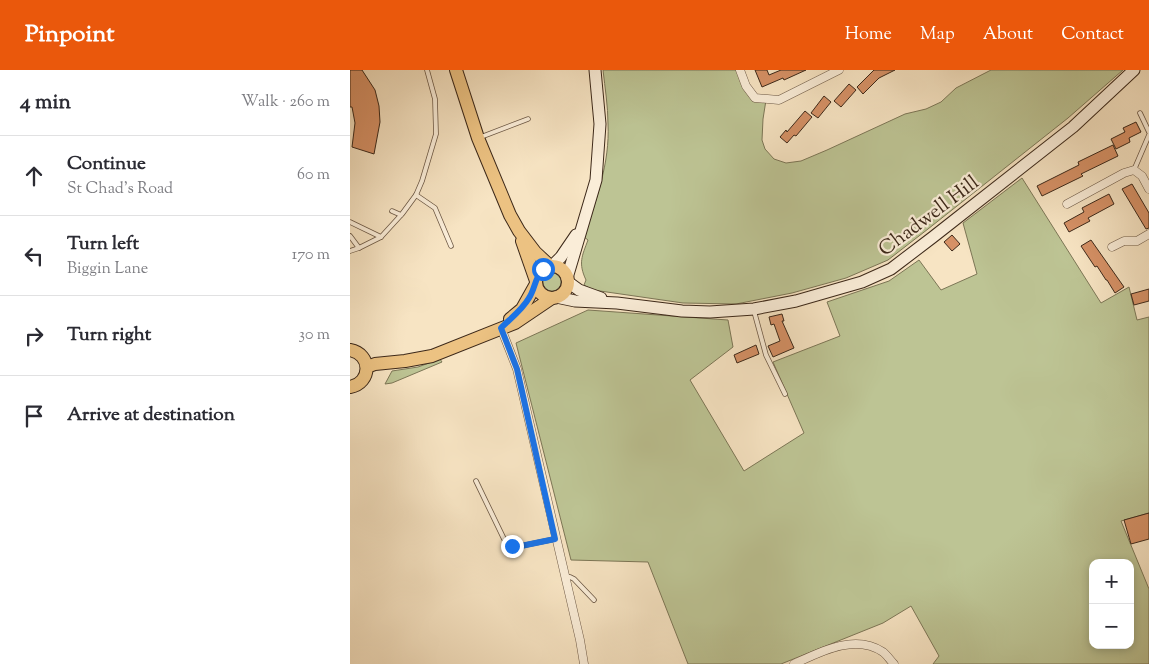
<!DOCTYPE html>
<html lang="en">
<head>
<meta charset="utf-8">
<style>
	:root { --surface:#fff; --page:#f2f2f3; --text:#2b2b33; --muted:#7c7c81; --line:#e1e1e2; --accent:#ea580c }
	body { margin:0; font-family:"Sorts Mill Goudy",serif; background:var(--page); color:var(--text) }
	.controls { position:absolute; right:15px; bottom:15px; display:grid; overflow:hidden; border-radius:10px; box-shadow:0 2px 8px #0003 }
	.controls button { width:45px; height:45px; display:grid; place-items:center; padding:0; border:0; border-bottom:1px solid var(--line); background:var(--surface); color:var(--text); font:25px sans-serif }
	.stop { position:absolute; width:15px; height:15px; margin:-11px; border:4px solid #1a73e8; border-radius:50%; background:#fff }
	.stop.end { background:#1a73e8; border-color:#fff; box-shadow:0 1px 5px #0008 }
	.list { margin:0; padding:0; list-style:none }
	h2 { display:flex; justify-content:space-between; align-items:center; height:65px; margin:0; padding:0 20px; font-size:21px }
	h2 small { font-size:16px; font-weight:400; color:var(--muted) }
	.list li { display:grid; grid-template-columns:32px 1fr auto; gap:15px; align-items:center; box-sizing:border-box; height:80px; padding:0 20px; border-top:1px solid var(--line) }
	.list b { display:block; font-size:19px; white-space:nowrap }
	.list p { margin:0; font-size:16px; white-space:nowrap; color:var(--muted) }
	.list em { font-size:16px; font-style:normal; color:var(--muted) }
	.icon { flex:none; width:28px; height:28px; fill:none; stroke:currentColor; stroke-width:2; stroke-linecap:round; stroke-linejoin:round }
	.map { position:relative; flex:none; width:799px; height:594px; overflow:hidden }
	header { display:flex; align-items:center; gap:30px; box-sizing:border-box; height:70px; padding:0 25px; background:var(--accent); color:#fff }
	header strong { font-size:24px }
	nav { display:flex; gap:28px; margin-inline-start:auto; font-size:18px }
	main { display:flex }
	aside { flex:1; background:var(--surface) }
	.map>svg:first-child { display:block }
</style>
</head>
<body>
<header>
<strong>Pinpoint</strong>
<nav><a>Home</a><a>Map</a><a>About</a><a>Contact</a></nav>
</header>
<main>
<aside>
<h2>4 min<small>Walk · 260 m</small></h2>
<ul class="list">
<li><svg class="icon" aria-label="ahead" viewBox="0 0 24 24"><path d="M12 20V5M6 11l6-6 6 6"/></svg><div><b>Continue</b><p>St Chad's Road</p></div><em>60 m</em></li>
<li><svg class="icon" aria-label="left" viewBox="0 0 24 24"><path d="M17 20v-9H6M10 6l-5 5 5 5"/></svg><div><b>Turn left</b><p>Biggin Lane</p></div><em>170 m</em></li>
<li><svg class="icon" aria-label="right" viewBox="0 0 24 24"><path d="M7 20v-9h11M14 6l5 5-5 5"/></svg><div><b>Turn right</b></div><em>30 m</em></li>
<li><svg class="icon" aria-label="arrive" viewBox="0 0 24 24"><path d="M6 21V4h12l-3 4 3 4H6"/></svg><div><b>Arrive at destination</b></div></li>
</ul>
</aside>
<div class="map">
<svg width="799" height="594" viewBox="0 0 799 594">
	<rect width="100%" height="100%" fill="#f7e4c3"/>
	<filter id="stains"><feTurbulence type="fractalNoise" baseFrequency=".004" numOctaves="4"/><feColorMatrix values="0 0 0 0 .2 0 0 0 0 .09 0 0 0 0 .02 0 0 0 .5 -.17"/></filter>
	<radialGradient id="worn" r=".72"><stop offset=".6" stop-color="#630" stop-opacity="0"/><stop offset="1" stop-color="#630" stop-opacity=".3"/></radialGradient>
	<g fill="#bdc494" stroke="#7c7656" fill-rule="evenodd">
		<path d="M 253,0 L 390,0 L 405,28 L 416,30 L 413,49 L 412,70 L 415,79 L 424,89 L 436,93 L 451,91 L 477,80 L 555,44 L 576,39 L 591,32 L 606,18 L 641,0 L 773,0 L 718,48 L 578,159 L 538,190 L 496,208 L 442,223 L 386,234 L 333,233 L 243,220 L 234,215 L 236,210 C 228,193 232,186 238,170 L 234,167 C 246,130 260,93 258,54 C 258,36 255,18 253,0 Z"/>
		<path d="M 672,108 L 751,233 L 779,217 L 787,250 L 799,247 L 799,443 L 771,451 L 799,519 L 799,594 L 583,594 L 589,586 L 561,536 L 533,553 L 431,594 L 338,594 L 298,492 L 221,490 L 166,273 L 238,240 L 378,250 L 383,277 L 340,310 L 394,401 L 454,363 L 423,292 L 490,266 L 477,232 L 539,211 L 569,190 L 591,220 L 627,204 L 613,153 ZM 743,493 L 780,493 L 780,575 L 743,575 Z"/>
		<circle cx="202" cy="212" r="9"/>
		<path d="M 90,289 L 92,292 L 42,313 L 35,314 L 42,301 L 68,297 Z"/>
	</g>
	<g fill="#d69166" stroke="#3c2819">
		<path d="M 0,0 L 12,0 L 25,20 L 29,36 L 30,52 L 24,84 L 2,77 L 5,53 L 2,37 L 0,37 Z"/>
		<path d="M 405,0 L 417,0 L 419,5 L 431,0 L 456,0 L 434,10 L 433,8 L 412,17 Z"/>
		<path d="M 524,0 L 545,0 L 529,8 L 513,24 L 507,17 Z"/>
		<path d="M 499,14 L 506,20 L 491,37 L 484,31 Z"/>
		<path d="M 474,26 L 481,32 L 468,48 L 461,43 Z"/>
		<path d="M 455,41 L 462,47 L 446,66 L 444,65 L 437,73 L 430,67 L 436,60 L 437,62 Z"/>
		<path d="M 786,52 L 791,62 L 779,68 L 780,72 L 766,79 L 761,69 L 775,62 L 773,58 Z"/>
		<path d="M 763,75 L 768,86 L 731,104 L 733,106 L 692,126 L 687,116 L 729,95 L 728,92 Z"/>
		<path d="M 782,114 L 799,143 L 799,158 L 796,159 L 772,119 Z"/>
		<path d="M 759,124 L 764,134 L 738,148 L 740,151 L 719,162 L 714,153 L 734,142 L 732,138 Z"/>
		<path d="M 602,165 L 610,174 L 602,181 L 594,172 Z"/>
		<path d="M 741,170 L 774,217 L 765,223 L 757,210 L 756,210 L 747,196 L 745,197 L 731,176 Z"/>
		<path d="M 799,219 L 799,231 L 784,235 L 781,224 Z"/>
		<path d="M 432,244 L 434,251 L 432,251 L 444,278 L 423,287 L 418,276 L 430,271 L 424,254 L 421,255 L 419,247 Z"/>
		<path d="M 406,275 L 409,284 L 387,293 L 384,285 Z"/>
		<path d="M 799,443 L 799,469 L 781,474 L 774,450 Z"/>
	</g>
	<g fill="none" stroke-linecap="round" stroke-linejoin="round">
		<defs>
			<g id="lane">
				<path d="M 790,43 L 799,62"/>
				<path d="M 131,67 L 178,49"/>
				<path d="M 784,100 L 799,65"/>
				<path d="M 66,125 L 85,138 L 101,176"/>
				<path d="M 42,141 L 51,145"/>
				<path d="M 0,152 L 31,167"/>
				<path d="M 0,166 L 9,178 L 0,181"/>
				<path d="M 9,178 L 31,167 L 52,144 L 66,125 L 72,111 L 86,64 L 85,29 L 77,0"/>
				<path d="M 404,241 L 416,285 L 435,324"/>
				<path d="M 126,411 L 154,469 L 162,476 L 166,477 L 205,469"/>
				<path d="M 215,508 L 220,507 L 224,509 L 244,530"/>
			</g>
			<g id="street">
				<path d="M 390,0 L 396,16 L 405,28 L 429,30 L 489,0"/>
				<path d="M 717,134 L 774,103 L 784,100 L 792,106 L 799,119"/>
				<path d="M 762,177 L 774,171 L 787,171 L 799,164"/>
				<path d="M 151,258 L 167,299 L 230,570 L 234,594"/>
				<path d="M 444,594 C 470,582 505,563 533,582 C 537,585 540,590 544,594"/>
			</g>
			<g id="secondary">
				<path d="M 202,196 L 211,187 L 226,165"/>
				<path d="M 217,208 L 246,110 L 250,54 L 245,0"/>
				<path d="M 218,212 L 229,220 L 251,228"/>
				<path d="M 206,227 L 225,231 L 267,233 L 332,241 L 360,242 L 404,239 L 446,231 L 512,212 L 541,199 L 583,167 L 723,57 L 784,0"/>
			</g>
			<g id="primary">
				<path d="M 106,0 L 128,68 L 160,145 L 169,161 L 185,182 L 200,196"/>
				<path d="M 172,171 L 186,211"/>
				<circle cx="202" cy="212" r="16"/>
				<path d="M 160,249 L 172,239 L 186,214"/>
				<path d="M 0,280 C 22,284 22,313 0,317"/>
				<path d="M 17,297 L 25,294 L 55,291 L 82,286 L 165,253 L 202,228"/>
			</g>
		</defs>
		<use href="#lane" stroke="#6b5744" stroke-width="5.5"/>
		<use href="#street" stroke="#6b5744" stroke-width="9"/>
		<use href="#secondary" stroke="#3c2819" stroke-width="13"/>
		<use href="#primary" stroke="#3c2819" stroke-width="14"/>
		<use href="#lane" stroke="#faedd8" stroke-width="4"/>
		<use href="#street" stroke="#faedd8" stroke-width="8"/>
		<use href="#secondary" stroke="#faedd8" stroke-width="11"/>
		<use href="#primary" stroke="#ecc282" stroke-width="12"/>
	</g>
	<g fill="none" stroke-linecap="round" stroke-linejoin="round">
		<path stroke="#1a73e8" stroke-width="6" d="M 162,476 L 166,477 L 205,469 L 167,299 L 151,258 C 161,248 172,240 179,228 C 185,219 185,207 193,199"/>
	</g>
	<g text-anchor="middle" stroke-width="4.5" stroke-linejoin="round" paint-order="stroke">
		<g font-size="20" fill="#3c2819" stroke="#faedd8">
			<text transform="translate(578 145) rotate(-37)" y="7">Chadwell Hill</text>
		</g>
	</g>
	<rect width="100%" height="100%" filter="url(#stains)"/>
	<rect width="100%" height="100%" fill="url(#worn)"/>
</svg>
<div class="controls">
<button>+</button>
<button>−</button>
</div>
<div class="stop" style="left:193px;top:199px"></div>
<div class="stop end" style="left:162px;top:476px"></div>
</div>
</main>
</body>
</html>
